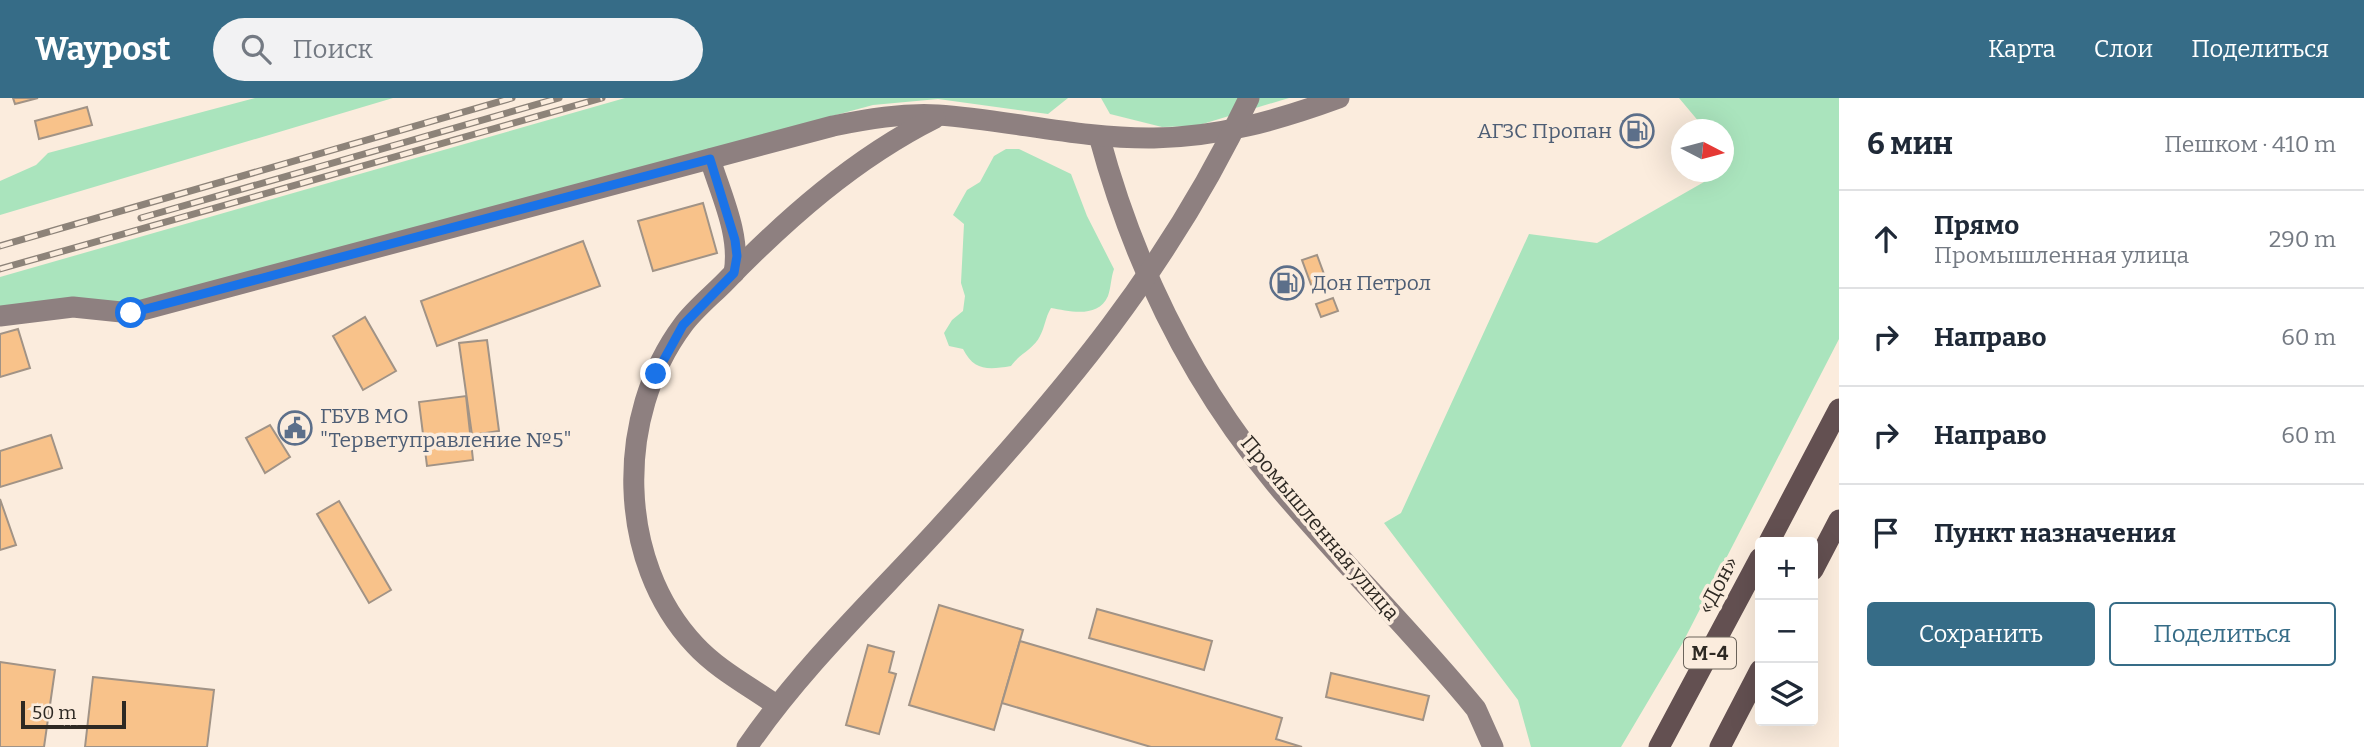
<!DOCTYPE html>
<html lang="ru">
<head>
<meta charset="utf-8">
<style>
	:root { --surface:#fff; --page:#f2f2f3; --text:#1f2937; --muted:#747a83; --line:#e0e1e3; --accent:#366c87 }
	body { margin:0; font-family:Bitter,serif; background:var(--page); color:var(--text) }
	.controls { position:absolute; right:21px; bottom:21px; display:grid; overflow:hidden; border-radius:7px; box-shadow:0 7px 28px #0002 }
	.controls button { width:63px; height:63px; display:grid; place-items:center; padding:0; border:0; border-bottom:2px solid var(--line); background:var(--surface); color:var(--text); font:35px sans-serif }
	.compass { position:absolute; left:1671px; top:21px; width:63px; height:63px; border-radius:50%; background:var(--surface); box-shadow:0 7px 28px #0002; rotate:96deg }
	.scale { position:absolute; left:21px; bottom:18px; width:105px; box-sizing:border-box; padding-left:7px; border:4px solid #2e2923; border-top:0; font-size:19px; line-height:24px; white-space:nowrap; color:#2e2923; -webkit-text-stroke:5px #fbecdd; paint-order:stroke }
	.stop { position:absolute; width:21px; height:21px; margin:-16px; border:5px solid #1a73e8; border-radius:50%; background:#fff }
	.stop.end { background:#1a73e8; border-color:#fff; box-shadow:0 2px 7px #0008 }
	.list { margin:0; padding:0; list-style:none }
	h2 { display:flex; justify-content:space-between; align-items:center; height:91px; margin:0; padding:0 28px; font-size:30px }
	h2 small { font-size:23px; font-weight:400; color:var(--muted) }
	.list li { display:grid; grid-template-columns:46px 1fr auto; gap:21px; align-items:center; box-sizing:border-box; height:98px; padding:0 28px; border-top:2px solid var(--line) }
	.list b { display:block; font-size:26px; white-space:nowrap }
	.list p { margin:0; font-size:23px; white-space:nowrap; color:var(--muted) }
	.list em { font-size:23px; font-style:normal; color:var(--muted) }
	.actions { display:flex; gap:14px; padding:21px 28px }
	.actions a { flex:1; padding:16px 0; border:2px solid var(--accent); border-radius:7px; text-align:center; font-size:24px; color:var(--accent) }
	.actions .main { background:var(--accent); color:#fff }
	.icon { flex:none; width:38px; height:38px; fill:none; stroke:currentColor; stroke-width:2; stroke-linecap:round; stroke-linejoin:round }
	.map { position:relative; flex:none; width:1839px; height:649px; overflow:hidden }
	header { display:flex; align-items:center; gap:42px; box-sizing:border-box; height:98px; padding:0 35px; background:var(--accent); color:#fff }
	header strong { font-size:33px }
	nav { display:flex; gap:38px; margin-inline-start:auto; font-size:24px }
	.search { width:490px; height:63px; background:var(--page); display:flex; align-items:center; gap:18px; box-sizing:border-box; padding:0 24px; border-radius:38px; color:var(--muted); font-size:26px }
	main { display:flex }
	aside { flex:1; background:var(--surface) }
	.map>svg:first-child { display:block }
</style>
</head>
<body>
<header>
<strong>Waypost</strong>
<div class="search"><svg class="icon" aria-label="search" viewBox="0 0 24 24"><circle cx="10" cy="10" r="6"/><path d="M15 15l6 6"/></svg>Поиск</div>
<nav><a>Карта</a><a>Слои</a><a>Поделиться</a></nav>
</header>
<main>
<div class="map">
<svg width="1839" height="649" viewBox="0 0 1839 649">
	<rect width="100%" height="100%" fill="#fbecdd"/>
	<g fill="#aae4bd">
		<path d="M 255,0 L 393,0 L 0,117 L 0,83 L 36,67 L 48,55 Z"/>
		<path d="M 625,0 L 1068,0 L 1048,16 L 938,1 L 873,7 L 130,207 L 0,218 L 0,179 Z"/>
		<path d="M 1101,0 L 1289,0 L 1196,28 L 1162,29 L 1110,16 Z"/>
		<path d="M 1679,0 L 1839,0 L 1839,241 L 1682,546 L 1621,649 L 1531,649 L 1518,602 L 1384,425 L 1401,415 L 1529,136 L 1597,145 L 1704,84 L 1705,74 L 1724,74 L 1724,32 L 1705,31 Z"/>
		<path d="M 1006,51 L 1019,51 L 1071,76 L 1087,118 L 1114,171 C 1111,179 1111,190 1108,198 C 1098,221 1069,213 1051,210 C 1045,220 1045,229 1040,238 C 1034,251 1019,256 1011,268 C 988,272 974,273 963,251 L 949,248 L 944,235 L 952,222 L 963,213 L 965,198 L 961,185 L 964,126 L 953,117 L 967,92 L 980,84 L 994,58 Z"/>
	</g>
	<g fill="#f8c28a" stroke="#a19386" stroke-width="2">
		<path d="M 13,0 L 38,0 L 15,6 Z"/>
		<path d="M 87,9 L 92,27 L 39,41 L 35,23 Z"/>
		<path d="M 1639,17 L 1648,41 L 1631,47 L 1623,23 Z"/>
		<path d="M 703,105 L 717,155 L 653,173 L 638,123 Z"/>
		<path d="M 583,143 L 600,188 L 437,248 L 421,203 Z"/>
		<path d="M 1317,157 L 1328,187 L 1313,192 L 1302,162 Z"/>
		<path d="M 1333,200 L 1338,213 L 1321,219 L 1316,206 Z"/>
		<path d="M 365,219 L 396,273 L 363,292 L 333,238 Z"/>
		<path d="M 18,231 L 30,270 L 0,279 L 0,236 Z"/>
		<path d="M 487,242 L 499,333 L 472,337 L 459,245 Z"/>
		<path d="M 466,298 L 473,362 L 427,368 L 419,304 Z"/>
		<path d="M 270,327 L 290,359 L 265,375 L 246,340 Z"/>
		<path d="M 51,337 L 62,370 L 0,389 L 0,353 Z"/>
		<path d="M 0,401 L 16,447 L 0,452 Z"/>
		<path d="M 339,403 L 391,492 L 369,505 L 317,416 Z"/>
		<path d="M 939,507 L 1023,532 L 994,632 L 909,607 Z"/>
		<path d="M 1097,511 L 1212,543 L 1204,572 L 1089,540 Z"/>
		<path d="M 1020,543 L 1282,620 L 1276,641 L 1302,649 L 1151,649 L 1002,605 Z"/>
		<path d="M 868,547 L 894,554 L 889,574 L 896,576 L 879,636 L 846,627 Z"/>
		<path d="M 0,564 L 55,572 L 44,649 L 0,649 Z"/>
		<path d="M 1331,575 L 1429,598 L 1423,622 L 1326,599 Z"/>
		<path d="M 93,579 L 214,592 L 207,649 L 85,649 Z"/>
	</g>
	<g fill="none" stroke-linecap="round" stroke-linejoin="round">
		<g stroke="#8e8080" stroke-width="21">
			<path d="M 1099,38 C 1133,164 1191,284 1275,385 C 1339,462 1412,533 1476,611 L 1493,649"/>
			<path d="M 710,61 C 721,97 741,137 734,175"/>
			<path d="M 0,218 L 73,209 L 131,215 L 833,28 C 867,21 902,15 938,17 C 1010,22 1081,41 1154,40 C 1219,39 1279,22 1339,0"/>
			<path d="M 776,607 C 749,588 717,571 695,547 C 616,463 615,318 683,227 C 694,212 710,199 724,185 C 786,121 855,60 935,20"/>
			<path d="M 747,649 C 802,569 873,502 938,431 C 1063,295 1170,169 1249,0"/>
		</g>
		<g stroke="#635051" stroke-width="21">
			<path d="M 1769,444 L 1839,311"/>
			<path d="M 1813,472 L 1839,422"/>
			<path d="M 1659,649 L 1760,460"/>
			<path d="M 1720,649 L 1760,572"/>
		</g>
		<defs>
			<g id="rail">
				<path d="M 141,120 L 559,0"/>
				<path d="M 0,148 L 512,0"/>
				<path d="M 0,171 L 602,0"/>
			</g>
		</defs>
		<use href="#rail" stroke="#8d8379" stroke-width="7"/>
		<use href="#rail" stroke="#fbecdd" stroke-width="4.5" stroke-dasharray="13" stroke-linecap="butt"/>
	</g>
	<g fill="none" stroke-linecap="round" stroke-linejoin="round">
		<path stroke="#1a73e8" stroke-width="9" d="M 131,215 L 710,61 L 735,142 L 737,158 L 734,175 L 683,227 L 656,276"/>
	</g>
	<defs>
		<symbol id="fuel-ring" viewBox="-11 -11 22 22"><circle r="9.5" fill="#fbecdd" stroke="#5c6f8a" stroke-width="1.5"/><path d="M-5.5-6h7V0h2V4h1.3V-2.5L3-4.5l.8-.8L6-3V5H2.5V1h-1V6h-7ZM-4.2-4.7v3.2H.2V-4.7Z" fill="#5c6f8a"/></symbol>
		<symbol id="civic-ring" viewBox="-11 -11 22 22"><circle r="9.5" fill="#fbecdd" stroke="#5c6f8a" stroke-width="1.5"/><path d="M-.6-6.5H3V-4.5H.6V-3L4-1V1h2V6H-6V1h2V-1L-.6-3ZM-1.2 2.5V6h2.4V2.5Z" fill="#5c6f8a"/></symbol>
	</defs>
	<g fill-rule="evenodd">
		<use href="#fuel-ring" x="1618" y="14" width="38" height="38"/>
		<use href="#fuel-ring" x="1268" y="166" width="38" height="38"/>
		<use href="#civic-ring" x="276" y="311" width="38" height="38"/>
	</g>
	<g text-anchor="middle" stroke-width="7" stroke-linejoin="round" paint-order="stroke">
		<rect fill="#fbecdd" stroke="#6c645b" stroke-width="2" x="1684" y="539.5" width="52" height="31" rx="5"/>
		<g font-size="19" font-weight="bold" fill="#2e2923">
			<text x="1710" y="562">М-4</text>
		</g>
		<g font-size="21" fill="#4e5e75" stroke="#fbecdd" text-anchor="start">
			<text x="1612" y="40" text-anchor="end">АГЗС Пропан</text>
			<text x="1312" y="192">Дон Петрол</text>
			<text x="320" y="325">ГБУВ МО<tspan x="320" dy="24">"Терветуправление №5"</tspan></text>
		</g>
		<g font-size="21" fill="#2e2923" stroke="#fbecdd">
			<text transform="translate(1320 430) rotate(50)" y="7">Промышленная улица</text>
			<text transform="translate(1718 487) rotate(-62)" y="7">«Дон»</text>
		</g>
	</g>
</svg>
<div class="controls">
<button>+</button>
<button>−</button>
<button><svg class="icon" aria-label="layers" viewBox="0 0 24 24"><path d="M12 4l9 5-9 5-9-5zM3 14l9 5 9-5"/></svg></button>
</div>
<svg class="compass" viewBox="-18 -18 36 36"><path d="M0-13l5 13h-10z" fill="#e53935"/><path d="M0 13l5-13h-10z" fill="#747a83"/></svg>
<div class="scale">50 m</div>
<div class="stop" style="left:131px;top:215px"></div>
<div class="stop end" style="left:656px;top:276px"></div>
</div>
<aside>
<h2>6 мин<small>Пешком · 410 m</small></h2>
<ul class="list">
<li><svg class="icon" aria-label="ahead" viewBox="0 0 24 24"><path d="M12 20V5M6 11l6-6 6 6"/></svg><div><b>Прямо</b><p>Промышленная улица</p></div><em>290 m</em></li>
<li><svg class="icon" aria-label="right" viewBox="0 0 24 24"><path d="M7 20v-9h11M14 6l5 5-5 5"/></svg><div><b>Направо</b></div><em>60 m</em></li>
<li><svg class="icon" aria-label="right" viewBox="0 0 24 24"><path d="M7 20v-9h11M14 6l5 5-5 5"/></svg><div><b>Направо</b></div><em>60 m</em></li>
<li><svg class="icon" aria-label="arrive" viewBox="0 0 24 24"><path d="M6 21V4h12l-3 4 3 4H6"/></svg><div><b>Пункт назначения</b></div></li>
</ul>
<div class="actions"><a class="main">Сохранить</a><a>Поделиться</a></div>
</aside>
</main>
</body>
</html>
